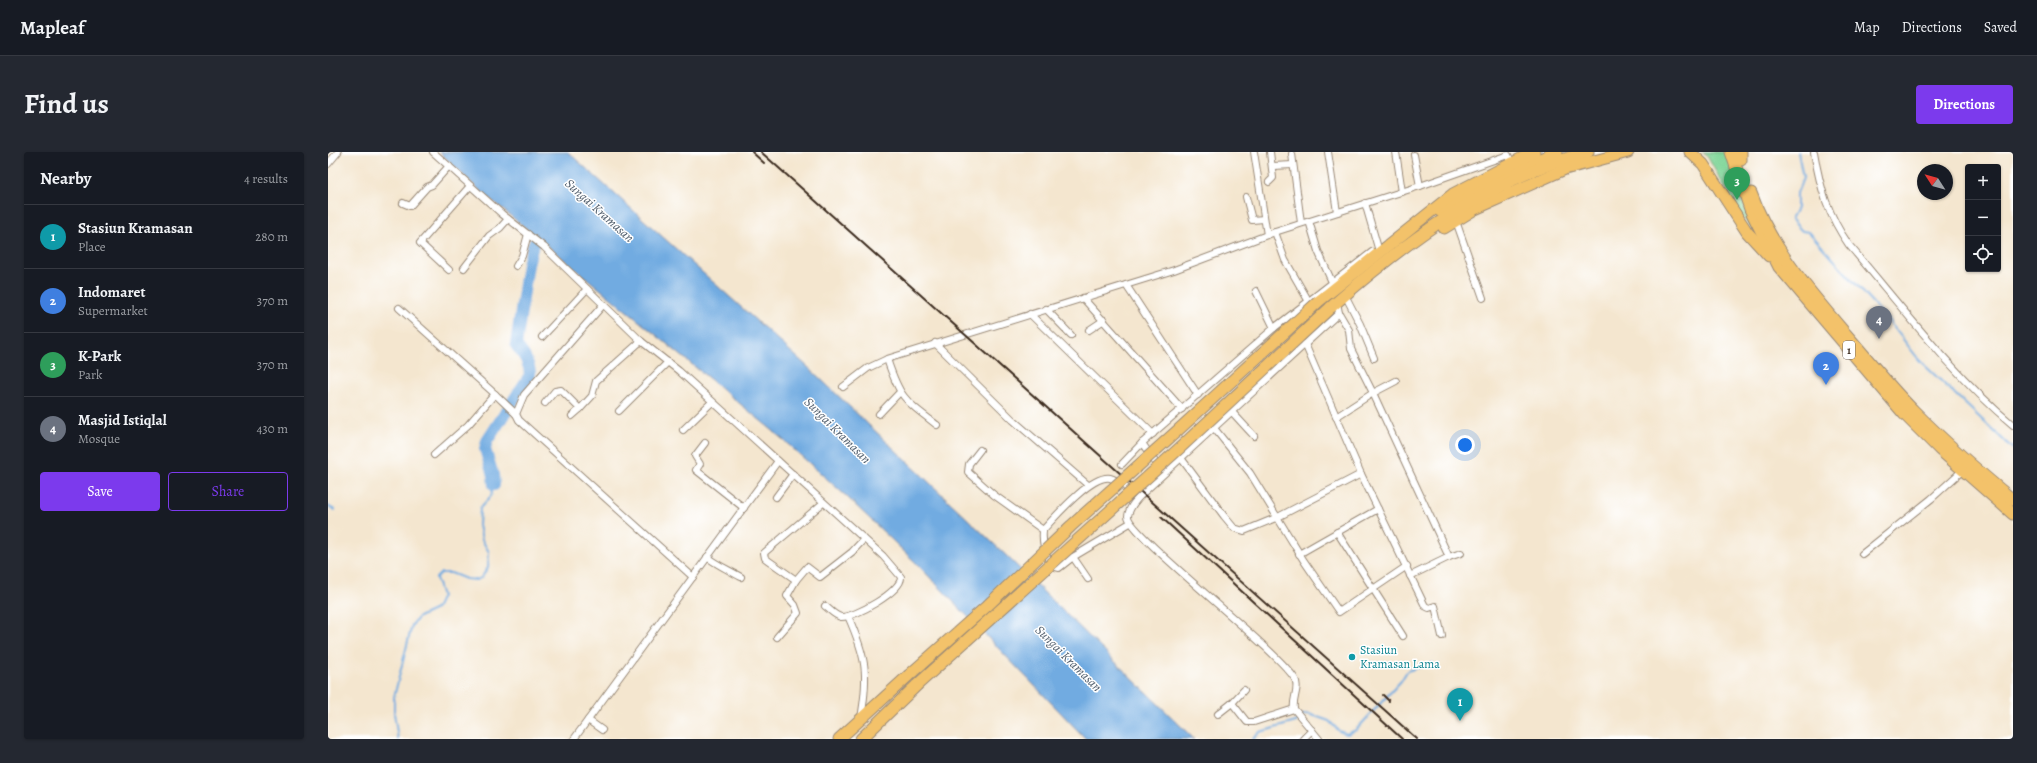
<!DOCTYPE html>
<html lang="en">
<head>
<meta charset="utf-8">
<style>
	:root { --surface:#171b24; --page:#242831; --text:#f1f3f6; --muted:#9ea1a6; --line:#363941; --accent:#7c3aed }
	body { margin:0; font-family:Alegreya,serif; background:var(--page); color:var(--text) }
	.controls { position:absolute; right:12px; top:12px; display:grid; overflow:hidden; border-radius:4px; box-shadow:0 1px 3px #0004 }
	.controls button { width:36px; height:36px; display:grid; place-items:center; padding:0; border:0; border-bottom:1px solid var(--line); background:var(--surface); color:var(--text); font:20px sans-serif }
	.compass { position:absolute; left:1589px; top:12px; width:36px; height:36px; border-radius:50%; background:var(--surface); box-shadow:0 1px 3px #0004; rotate:306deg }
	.you { position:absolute; left:1137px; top:293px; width:14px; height:14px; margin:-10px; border:3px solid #fff; border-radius:50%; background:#1a73e8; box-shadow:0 0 0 6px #1a73e833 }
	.badge { display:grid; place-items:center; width:26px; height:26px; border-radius:50%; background:var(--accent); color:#fff; font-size:13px; font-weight:700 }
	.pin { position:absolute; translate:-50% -33px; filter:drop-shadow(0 1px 2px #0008) }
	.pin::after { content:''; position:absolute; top:21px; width:14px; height:12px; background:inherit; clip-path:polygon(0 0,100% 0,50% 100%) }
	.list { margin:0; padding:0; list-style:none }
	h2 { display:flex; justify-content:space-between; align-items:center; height:52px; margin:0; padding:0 16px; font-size:17px }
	h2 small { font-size:13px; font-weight:400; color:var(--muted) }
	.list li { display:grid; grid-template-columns:26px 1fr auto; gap:12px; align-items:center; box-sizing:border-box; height:64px; padding:0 16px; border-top:1px solid var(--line) }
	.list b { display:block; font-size:15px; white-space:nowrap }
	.list p { margin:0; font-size:13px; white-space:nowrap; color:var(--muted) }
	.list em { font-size:13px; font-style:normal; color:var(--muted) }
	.actions { display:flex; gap:8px; padding:12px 16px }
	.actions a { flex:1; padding:9px 0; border:1px solid var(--accent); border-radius:4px; text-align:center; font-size:14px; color:var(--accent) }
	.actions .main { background:var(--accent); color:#fff }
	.icon { flex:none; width:22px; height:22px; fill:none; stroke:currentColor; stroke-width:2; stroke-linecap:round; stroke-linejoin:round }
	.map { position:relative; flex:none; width:1685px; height:587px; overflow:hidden; border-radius:4px }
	header { display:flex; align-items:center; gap:24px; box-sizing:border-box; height:56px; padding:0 20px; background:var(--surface); border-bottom:1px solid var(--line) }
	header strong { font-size:19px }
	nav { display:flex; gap:22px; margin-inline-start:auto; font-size:14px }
	.intro { display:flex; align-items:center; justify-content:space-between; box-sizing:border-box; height:96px; padding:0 24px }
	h1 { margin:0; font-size:28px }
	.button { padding:10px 18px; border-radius:4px; background:var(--accent); color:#fff; font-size:14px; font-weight:700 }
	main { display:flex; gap:24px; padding:0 24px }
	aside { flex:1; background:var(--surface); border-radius:4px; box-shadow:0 1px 3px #0004 }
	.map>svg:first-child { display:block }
</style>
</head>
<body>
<header>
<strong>Mapleaf</strong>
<nav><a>Map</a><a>Directions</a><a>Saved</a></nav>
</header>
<div class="intro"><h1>Find us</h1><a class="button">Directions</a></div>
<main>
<aside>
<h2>Nearby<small>4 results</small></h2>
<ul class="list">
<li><span class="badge" style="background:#0f9aa8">1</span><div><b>Stasiun Kramasan</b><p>Place</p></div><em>280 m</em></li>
<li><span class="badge" style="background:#3f7fe0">2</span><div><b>Indomaret</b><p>Supermarket</p></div><em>370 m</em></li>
<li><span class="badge" style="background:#2e9e5b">3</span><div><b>K-Park</b><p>Park</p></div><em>370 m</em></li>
<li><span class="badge" style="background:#6b7280">4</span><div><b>Masjid Istiqlal</b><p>Mosque</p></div><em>430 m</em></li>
</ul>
<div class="actions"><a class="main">Save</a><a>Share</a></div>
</aside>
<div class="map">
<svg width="1685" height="587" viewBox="0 0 1685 587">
	<rect width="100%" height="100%" fill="#fff"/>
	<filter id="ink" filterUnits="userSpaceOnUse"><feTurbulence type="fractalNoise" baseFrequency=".025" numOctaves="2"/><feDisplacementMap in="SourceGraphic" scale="8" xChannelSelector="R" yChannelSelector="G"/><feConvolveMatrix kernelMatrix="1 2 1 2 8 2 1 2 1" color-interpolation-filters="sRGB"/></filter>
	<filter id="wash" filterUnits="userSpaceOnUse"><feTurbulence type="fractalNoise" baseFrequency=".012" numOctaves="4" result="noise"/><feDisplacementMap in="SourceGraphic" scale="16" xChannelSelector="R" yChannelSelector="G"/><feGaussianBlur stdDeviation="0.9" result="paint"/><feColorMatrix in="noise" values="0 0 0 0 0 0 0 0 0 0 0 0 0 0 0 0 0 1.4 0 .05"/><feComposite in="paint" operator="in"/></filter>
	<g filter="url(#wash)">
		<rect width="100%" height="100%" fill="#f4e6cf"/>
		<path fill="#80d599" stroke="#5e805c" d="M 1374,0 L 1398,0 L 1420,64 L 1435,91 L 1413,64 L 1379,4 Z"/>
		<path fill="#71abe1" stroke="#566a80" d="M 111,0 L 240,0 L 480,215 L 685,410 L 866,587 L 758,587 L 587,410 L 518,344 L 444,278 L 151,38 Z"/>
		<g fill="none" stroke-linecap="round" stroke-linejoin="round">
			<g stroke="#71abe1" stroke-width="2">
				<path d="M 1470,0 L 1475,26 L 1469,41 L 1469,56 L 1463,67 L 1474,79 L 1481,80 L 1560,168 L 1592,209 L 1685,297"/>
				<path d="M 0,354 L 7,358"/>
				<path d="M 70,587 L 66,561 L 66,545 L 84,473 L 91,465 L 108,457 L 114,444 L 108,426 L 113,421 L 123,421 L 138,427 L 149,428 L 154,425 L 160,415 L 161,400 L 154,388 L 151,373 L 152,356 L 163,344 L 166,333"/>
				<path d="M 925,587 L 932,580 L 968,570 L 975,563 L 981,562 L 1001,569 L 1011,579 L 1019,582 L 1028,578 L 1073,529 L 1079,519 L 1105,511"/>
			</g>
			<path stroke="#71abe1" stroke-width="12" d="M 166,333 L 165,323 L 157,297 L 159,289 L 202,223 C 202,212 195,201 188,193 L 200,112 L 205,93 L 216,78"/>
		</g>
	</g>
	<g filter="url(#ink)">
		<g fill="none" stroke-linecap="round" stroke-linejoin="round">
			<defs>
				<g id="street">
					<path d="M 105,0 L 174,62 L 216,95 L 313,189 L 351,219 L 555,404 L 573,425 C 574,439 526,466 513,465 C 507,464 501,457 497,454"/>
					<path d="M 926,0 L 939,83"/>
					<path d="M 1000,0 L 1009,60"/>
					<path d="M 1068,0 L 1074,40"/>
					<path d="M 1486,0 C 1492,36 1500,63 1521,93 C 1574,155 1623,221 1685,273"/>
					<path d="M 964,2 L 973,71"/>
					<path d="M 1086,3 L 1092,34"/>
					<path d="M 0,12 L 10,0"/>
					<path d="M 945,14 L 965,13"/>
					<path d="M 941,30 L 945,26 L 942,0"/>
					<path d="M 918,45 L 924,68 L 936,67"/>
					<path d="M 75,51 L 82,54 L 99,35 L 104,33 L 121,14"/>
					<path d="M 1037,51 L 1050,96"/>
					<path d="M 981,69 L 990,99 L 1004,130"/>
					<path d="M 1128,69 L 1155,146"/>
					<path d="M 947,80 L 957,108 L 980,148"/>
					<path d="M 188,114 L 194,104 L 200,82"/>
					<path d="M 136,116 L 161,84 L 172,76 L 180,67"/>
					<path d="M 121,118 L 92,91 L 142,34"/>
					<path d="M 798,133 L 870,243"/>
					<path d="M 928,139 L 946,176"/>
					<path d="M 1017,143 L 1032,172 L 1046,206"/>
					<path d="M 755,146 L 854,257"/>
					<path d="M 71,156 L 167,242 L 188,262 L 191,268 L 365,425"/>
					<path d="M 718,157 L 743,183"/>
					<path d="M 702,162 L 825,282"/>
					<path d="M 761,178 L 776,168"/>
					<path d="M 214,185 L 259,137"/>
					<path d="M 607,191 L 685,268 L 760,333"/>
					<path d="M 977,192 L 1033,322 L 1097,454 L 1101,456 L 1107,454 L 1114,484"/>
					<path d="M 559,207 C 572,246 576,248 609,273"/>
					<path d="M 1068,229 L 1045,241 L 1121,405 L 1133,401"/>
					<path d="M 515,235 L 540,216 L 559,207 L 846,118 L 947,80 L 1092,34 L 1180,3 L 1184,11"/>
					<path d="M 217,251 L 227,239 L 233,238 L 252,257 L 264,244 L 268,229 L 313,189"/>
					<path d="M 291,259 L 340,210"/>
					<path d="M 904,260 L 926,284"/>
					<path d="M 188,262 L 196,243 L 275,153"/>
					<path d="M 551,262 L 571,241"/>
					<path d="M 244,264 L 252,257"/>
					<path d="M 1008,265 L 1045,241 L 1023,197 L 1021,178 L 1011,161"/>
					<path d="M 886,276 L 922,321 L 976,409 L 1011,460 L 1079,414"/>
					<path d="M 355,278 L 384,250"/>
					<path d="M 377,291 L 367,304 L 372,312 L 368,318 L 416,356"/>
					<path d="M 652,298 L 641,312 L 640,320 L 666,343 L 715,378 C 727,365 763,323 782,326 C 790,328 798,336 805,341"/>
					<path d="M 106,303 L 140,273 L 167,242"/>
					<path d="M 853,306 L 896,364 L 906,376 L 916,379 L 950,365 L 1033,322"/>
					<path d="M 794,312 L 814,291"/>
					<path d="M 832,317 L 814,291 L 946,176 L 1044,100"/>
					<path d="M 448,345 L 465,322"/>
					<path d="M 715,378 C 714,389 717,414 731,416 L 745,405 L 802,371"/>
					<path d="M 1009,380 L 1075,484"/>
					<path d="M 971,402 L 1050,357"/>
					<path d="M 1534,402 L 1603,347 L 1635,318"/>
					<path d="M 379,405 C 389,413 401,418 413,425"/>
					<path d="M 745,405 L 760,427"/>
					<path d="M 1082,424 L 1121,405"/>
					<path d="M 468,428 L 479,415 L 492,425 L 524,400 L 536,387"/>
					<path d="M 520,464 C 538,505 541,521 533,566"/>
					<path d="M 449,485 L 470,461 L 467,453 L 459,444 L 468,428 L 441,409 L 437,406 L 436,401 L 495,351"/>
					<path d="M 916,538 L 904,551 L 919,570 L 926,570 L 966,557"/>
					<path d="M 890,562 L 904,551"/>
					<path d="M 260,568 L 274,578"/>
					<path d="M 246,587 L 450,309"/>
					<path d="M 975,587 L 984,578"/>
					<path d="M 991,587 L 966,557 C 964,547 972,536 967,527 C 949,497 799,381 800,364 C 801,355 809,347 815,341 L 1011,161 L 1009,150"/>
				</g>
				<g id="highway">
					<path d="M 1362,0 L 1375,12 L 1419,80 L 1441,104"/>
					<path d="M 1403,0 L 1422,57 L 1451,115 L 1576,262 L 1611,297 L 1685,362"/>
					<path d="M 1413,8 L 1413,0"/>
					<path d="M 1423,41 C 1442,94 1481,139 1517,181 C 1540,207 1561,234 1586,259 C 1617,290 1651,320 1685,348"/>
					<path d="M 1112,59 L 1190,16 L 1229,0"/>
					<path d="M 1116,76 L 1147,57 L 1237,17 L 1300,0"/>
					<path d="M 991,149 L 1125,42 L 1206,0"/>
					<path d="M 1002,156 C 1077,90 1162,26 1260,0"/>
					<path d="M 511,587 L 580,524"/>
					<path d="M 533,587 L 589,533"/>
				</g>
			</defs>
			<use href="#street" stroke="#988876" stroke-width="8"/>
			<use href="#highway" stroke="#988876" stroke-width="13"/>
			<use href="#street" stroke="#fff" stroke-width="6"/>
			<use href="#highway" stroke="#f3c26a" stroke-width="11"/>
			<g stroke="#3b2a1e" stroke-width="2">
				<path d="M 424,0 L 436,11"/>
				<path d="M 433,0 L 1089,587"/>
				<path d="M 833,365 L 1074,587"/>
				<path d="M 1055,543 L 1061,549"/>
			</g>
			<defs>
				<g id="highway-bridge">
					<path d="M 580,524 L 659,454 L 743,374 L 848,280 L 991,149"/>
					<path d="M 589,533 L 854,294 L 1002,156"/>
				</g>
			</defs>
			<use href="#highway-bridge" stroke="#988876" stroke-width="13" stroke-linecap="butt"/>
			<use href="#highway-bridge" stroke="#f3c26a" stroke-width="11"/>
		</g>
	</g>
	<circle fill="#0f9aa8" stroke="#fff" stroke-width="1.5" cx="1024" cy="505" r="4"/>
	<g text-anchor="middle" stroke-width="3" stroke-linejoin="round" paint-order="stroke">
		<rect fill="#fff" stroke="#766a62" stroke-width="1" x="1515" y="189" width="12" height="18" rx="3"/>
		<g font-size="11" font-weight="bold" fill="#3b2a1e">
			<text x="1521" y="202">1</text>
		</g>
		<g font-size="12" fill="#0d838f" stroke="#fff" text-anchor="start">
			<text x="1032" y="502">Stasiun<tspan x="1032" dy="14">Kramasan Lama</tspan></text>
		</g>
		<g font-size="13" font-style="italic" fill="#515e6c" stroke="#fff">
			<text transform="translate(272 58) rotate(42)" y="5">Sungai Kramasan</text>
			<text transform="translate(510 278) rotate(45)" y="5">Sungai Kramasan</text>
			<text transform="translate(741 506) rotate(45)" y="5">Sungai Kramasan</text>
		</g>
	</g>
</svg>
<div class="controls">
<button>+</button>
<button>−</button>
<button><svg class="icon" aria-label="locate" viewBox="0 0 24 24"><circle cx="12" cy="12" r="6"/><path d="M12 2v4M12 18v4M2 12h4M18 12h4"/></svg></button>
</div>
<svg class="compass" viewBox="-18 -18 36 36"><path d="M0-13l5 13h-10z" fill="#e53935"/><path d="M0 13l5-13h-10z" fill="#9ea1a6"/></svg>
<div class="you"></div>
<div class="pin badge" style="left:1132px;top:569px;background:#0f9aa8">1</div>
<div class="pin badge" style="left:1498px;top:233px;background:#3f7fe0">2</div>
<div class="pin badge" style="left:1409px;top:48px;background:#2e9e5b">3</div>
<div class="pin badge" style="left:1551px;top:187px;background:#6b7280">4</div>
</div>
</main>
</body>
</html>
